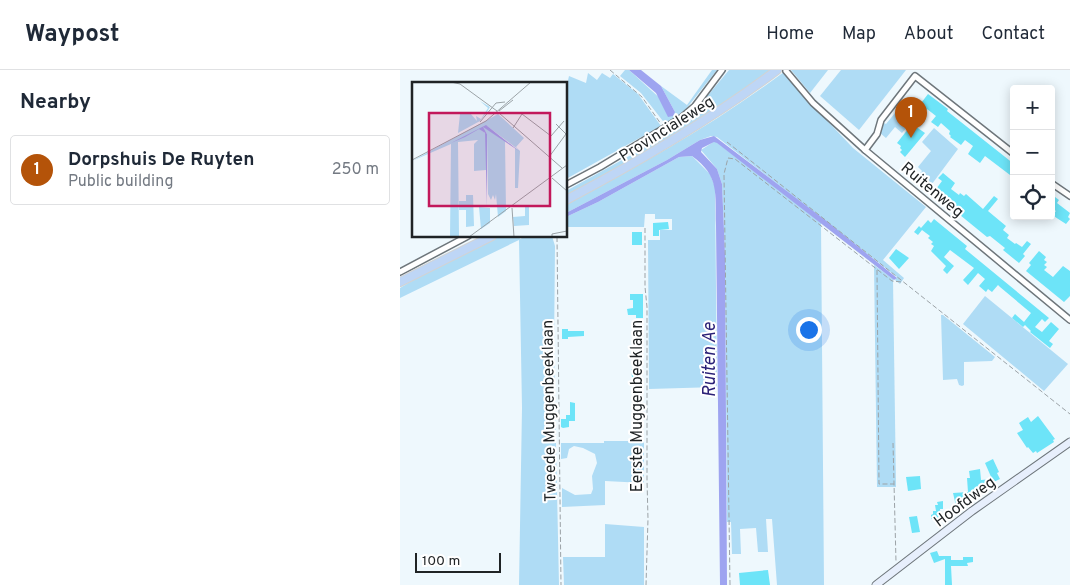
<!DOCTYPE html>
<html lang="en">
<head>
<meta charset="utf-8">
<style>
	:root { --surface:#fff; --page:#f2f2f3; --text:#1f2937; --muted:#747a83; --line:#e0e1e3; --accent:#b45309 }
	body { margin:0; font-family:Overpass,sans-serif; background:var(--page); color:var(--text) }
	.controls { position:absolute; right:15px; top:15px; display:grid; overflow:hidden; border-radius:5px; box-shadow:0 2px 12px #0003 }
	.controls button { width:45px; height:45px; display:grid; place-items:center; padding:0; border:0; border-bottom:1px solid var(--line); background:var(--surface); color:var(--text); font:25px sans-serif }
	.scale { position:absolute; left:15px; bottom:12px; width:86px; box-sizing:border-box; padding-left:5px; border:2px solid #1f2325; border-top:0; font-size:14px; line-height:18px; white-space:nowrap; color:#1f2325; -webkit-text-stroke:4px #fff; paint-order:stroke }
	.you { position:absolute; left:408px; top:259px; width:18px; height:18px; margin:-12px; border:4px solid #fff; border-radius:50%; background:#1a73e8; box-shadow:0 0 0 8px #1a73e833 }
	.badge { display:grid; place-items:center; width:32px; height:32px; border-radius:50%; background:var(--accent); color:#fff; font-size:16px; font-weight:700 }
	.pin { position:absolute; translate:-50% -41px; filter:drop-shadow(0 1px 2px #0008) }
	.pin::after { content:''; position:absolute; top:26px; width:18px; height:15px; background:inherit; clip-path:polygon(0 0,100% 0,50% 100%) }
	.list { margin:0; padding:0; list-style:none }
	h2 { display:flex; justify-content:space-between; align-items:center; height:65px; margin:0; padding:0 20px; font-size:21px }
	h2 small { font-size:16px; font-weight:400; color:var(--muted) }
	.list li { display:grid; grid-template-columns:32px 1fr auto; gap:15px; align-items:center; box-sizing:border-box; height:70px; margin:0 10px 10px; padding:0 10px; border:1px solid var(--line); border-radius:5px }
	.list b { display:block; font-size:19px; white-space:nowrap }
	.list p { margin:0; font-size:16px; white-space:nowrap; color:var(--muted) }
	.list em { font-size:16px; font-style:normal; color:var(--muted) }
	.icon { flex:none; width:28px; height:28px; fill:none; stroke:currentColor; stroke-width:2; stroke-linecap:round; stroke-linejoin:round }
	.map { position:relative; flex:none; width:670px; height:515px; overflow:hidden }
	header { display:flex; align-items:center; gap:30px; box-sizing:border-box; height:70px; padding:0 25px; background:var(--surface); border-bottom:1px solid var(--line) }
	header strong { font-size:24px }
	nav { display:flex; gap:28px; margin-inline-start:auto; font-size:18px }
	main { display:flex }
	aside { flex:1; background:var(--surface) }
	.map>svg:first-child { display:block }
</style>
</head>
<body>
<header>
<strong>Waypost</strong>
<nav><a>Home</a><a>Map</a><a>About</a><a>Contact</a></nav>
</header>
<main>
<aside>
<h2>Nearby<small></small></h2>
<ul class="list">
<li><span class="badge">1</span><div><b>Dorpshuis De Ruyten</b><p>Public building</p></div><em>250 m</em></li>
</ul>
</aside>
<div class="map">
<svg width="670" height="515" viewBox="0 0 670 515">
	<rect width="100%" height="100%" fill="#eef8fd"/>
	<g fill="#afdcf5">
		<path d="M 225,0 L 229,0 L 275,42 L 261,16 L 287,35 L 312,0 L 317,0 L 286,39 L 266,55 L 241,23 L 220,6 Z"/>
		<path d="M 329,0 L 371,0 C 308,50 236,88 166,127 L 166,121 L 231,85 L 285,53 Z"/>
		<path d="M 391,0 L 428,0 L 410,23 Z"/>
		<path d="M 441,0 L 506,0 L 459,60 L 420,26 Z"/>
		<path d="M 384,2 L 401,23 L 453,78 L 526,137 L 483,190 L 504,208 L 500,214 L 495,210 L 497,207 L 317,67 L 311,66 L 300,70 L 267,90 L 166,143 L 166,133 C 242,95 316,53 384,2 Z"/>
		<path d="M 188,3 L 197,10 L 202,3 L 210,8 L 213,4 L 238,24 L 261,56 L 166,109 L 166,19 L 169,6 L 186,13 Z"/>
		<path d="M 504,32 L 525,51 L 520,57 L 512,51 L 502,63 L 495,57 L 486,68 L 480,63 L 482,52 L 486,54 Z"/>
		<path d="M 534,58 L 558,79 L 529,118 L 516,108 L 522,101 L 518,97 L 531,81 L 522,72 Z"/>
		<path d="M 315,71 L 421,153 L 424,515 L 377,515 L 372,449 L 366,449 L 368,482 L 358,482 L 356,458 L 340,459 L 341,484 L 332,484 L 331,452 L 327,452 L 325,184 L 322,114 L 317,99 L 301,80 Z"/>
		<path d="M 292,86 L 310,104 L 315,117 L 317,317 L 249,319 L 248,170 L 260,170 L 260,160 L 272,160 L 272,149 L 255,149 L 255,144 L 245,144 L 244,157 L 166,157 L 166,147 L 198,132 L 279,87 Z"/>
		<path d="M 100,166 L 119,166 L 120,169 L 126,166 L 152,166 L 155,176 L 154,278 L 159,515 L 119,515 L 122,338 L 119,170 L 0,228 L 0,218 L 20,206 Z"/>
		<path d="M 474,195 L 493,209 L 496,417 L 477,417 Z"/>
		<path d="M 585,226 L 668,294 L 644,321 L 563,254 Z"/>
		<path d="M 541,245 L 543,245 L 595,287 L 592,291 L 564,292 L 564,315 L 562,316 L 559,315 L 557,309 L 543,310 Z"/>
		<path d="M 204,371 L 244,371 L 244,413 L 205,411 L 205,435 L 162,437 L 162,418 L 175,425 L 191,424 L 193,419 L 192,406 L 197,393 L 195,384 L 183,378 L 174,376 L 169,379 L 167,388 L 161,389 L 161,373 L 204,373 Z"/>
		<path d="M 205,454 L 244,457 L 244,515 L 164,515 L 163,487 L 205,487 Z"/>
	</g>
	<g fill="#9ea4f0">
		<path d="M 229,0 L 241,0 L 261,16 L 275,42 L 273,46 L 268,47 L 256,23 Z"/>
		<path d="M 314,66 L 429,153 L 497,208 L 494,210 L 317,73 L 314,72 L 302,78 L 301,82 L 317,99 L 322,114 L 325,184 L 327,515 L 320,515 L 316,155 C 315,124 320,106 292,86 L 279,87 L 198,132 L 166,147 L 166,143 L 267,90 L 300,70 Z"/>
	</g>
	<g fill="#6de4f8">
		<path d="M 528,24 L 548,39 L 547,41 L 614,94 L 614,108 L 585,86 L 580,93 L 568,84 L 573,76 L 565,70 L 561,75 L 550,67 L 551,66 L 549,64 L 550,61 L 541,53 L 538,57 L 531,52 L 536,46 L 527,39 L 525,42 L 521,40 L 518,44 L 515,41 Z"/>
		<path d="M 512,54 L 525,63 L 505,87 L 500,82 L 502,80 L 500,78 L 501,76 L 497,73 Z"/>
		<path d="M 543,103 L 555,113 L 551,119 L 559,125 L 560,123 L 564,126 L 566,124 L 583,139 L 594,126 L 598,129 L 588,141 L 606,156 L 603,160 L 609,165 L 607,168 L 615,174 L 616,173 L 622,177 L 627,171 L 631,174 L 623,184 L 625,186 L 619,193 L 603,180 L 605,178 L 590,166 L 587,167 L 533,123 L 542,111 L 538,108 Z"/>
		<path d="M 651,124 L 659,130 L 657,133 L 670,143 L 668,147 L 670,149 L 666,154 L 652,145 L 656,141 L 651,138 Z"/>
		<path d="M 534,149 L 567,176 L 565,179 L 649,248 L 645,252 L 642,249 L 635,257 L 642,262 L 651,252 L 659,259 L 649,271 L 653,274 L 650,278 L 630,262 L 631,261 L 625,255 L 623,257 L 612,248 L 615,244 L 624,252 L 631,243 L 600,217 L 598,215 L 592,222 L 588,219 L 586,222 L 579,216 L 585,209 L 578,203 L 568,215 L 563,210 L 574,198 L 550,180 L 544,187 L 554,196 L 547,204 L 543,200 L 546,196 L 531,181 L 534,176 L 531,174 L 533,172 L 528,168 L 530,166 L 522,160 L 518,165 L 514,162 L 519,156 L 521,158 L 528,150 L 531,153 Z"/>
		<path d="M 268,152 L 269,159 L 259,160 L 259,166 L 253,166 L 253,153 Z"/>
		<rect x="232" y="162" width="10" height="13"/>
		<path d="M 496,179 L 509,188 L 499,199 L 489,188 Z"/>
		<path d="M 639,181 L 646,187 L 644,190 L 647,192 L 644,195 L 647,197 L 644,200 L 653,207 L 663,196 L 670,201 L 670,226 L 664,232 L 626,201 L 631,195 L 629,193 Z"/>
		<path d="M 230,224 L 243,224 L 243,248 L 236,248 L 236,245 L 228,245 L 227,239 L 233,238 L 233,230 L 230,230 Z"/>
		<path d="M 162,259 L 168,259 L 168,261 L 184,261 L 184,266 L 168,267 L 168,269 L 162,269 Z"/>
		<path d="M 231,299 L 239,299 L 239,315 L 233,315 Z"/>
		<path d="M 170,332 L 175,333 L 175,351 L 169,351 L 169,357 L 163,358 L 161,357 L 161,349 L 166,349 L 166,345 L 170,345 Z"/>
		<path d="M 638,346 L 655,369 L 653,370 L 654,372 L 637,383 L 636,381 L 633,383 L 628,377 L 627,378 L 617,363 L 623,360 L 619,353 L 628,347 L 631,352 Z"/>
		<path d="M 593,389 L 599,402 L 597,403 L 600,409 L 587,415 L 587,419 L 574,422 L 574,428 L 562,430 L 561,436 L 556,436 L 553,423 L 568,422 L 567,408 L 570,408 L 569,401 L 580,399 L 581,410 L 592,409 L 585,393 Z"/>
		<path d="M 520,406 L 521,419 L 508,421 L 506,407 Z"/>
		<path d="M 543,431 L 543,439 L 540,439 L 541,451 L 535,453 L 533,449 L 531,449 L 531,445 L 533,444 L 533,441 L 536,441 L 535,435 L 538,435 L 537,432 Z"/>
		<path d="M 517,446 L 520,462 L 512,463 L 509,447 Z"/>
		<path d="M 537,481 L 539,486 L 551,486 L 551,490 L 563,490 L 563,487 L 573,487 L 573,492 L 567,493 L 568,496 L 551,496 L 552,515 L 545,515 L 545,489 L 534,493 L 530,483 Z"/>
		<path d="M 368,500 L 370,515 L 340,515 L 339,503 Z"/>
	</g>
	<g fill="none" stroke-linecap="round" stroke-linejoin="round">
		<defs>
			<g id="minor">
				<path d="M 386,1 L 413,33 L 465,80 L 670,250"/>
				<path d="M 465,80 L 477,64 L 481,50 L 515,6 L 614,84"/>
				<path d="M 651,113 L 670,126"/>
				<path d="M 166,115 L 200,97 L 281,48 L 295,36 L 322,0"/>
				<path d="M 0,202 L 68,166"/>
			</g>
			<path id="secondary" d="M 476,515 L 572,441 L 670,372"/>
			<g id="trunk">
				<path d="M 166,130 C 240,91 311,50 377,0"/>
				<path d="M 0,212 L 92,166"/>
			</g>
		</defs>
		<use href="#minor" stroke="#6e767b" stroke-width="8"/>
		<use href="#secondary" stroke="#6e767b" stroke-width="9"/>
		<use href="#trunk" stroke="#d2d3d3" stroke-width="10"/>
		<g stroke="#9ca3a7" stroke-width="1" stroke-dasharray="5 2.5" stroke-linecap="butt">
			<path d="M 210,0 L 242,27 L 261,54"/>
			<path d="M 327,72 L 670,344"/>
			<path d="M 245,158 L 245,217 L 247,237 L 247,410 L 248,449 L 246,515"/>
			<path d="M 157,167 L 161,515"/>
			<path d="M 477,200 L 479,414 L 494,414"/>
			<path d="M 493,373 L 496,492"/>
			<path d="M 330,515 L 324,104 L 328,88 L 335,89 L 492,211 L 502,212"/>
		</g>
		<use href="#minor" stroke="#fff" stroke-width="5"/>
		<use href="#secondary" stroke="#e7effc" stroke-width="7"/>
		<use href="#trunk" stroke="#bed6f6" stroke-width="8"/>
	</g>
	<g text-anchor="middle" stroke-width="4" stroke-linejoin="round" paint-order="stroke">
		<g font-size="16" fill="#1f2325" stroke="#fff">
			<text transform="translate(266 58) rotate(-32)" y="6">Provincialeweg</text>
			<text transform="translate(533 119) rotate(40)" y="6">Ruitenweg</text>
			<text transform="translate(236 336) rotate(-90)" y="6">Eerste Muggenbeeklaan</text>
			<text transform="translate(148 341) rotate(-91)" y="6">Tweede Muggenbeeklaan</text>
			<text transform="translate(564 431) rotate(-37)" y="6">Hoofdweg</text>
		</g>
		<g font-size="18" font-style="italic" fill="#2b2177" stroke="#fff">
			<text transform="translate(309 290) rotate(-90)" y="6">Ruiten Ae</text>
		</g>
	</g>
	<g transform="translate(12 12)">
		<rect width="155" height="155" fill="#eef8fd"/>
		<path d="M 68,19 L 78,25 L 75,30 L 68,39 L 46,51 L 48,32 L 58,31 L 65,39 L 64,34 L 69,37 L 76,26 ZM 86,32 L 112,56 L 104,65 L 108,69 L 106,106 L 103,106 L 103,66 L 107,68 L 75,44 L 68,47 L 74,52 L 74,88 L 62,89 L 62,62 L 66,58 L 46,60 L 47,154 L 38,155 L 39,62 L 0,79 ZM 74,44 L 93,59 L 94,129 L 86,135 L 84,112 L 83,118 L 81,113 L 79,118 L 76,112 L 75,52 L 71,46 ZM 54,113 L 61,113 L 62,144 L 54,145 L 54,128 L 47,128 L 47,119 L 54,119 ZM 67,125 L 78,126 L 78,141 L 69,147 ZM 113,125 L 117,125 L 117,143 L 102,144 L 101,135 L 113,134 Z" fill="#afdcf5"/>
		<path d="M 74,43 L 107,69 L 71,45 L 75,52 L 75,125 L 73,51 L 67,47 L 53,55 L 39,61 Z" fill="#9ea4f0"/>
		<path fill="none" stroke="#9ba3a7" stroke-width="1" d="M 39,0 L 48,2 L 85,29M 87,29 L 101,18M 87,31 L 150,86M 68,40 L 84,21 L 93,20M 144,42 L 155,53M 101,46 L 110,32 L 139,54 L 152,39M 137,75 L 154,52M 0,78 L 74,39 L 119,0M 140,96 L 155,109M 100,126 L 102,155M 57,155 L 155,83M 140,155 L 140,152 L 155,149"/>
		<path fill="#c2185b" fill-opacity="0.15" stroke="#c2185b" stroke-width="2.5" d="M 17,31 L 138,31 L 138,124 L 17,124 Z"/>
		<rect width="155" height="155" fill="none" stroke="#1f2325" stroke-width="2.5"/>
	</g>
</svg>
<div class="controls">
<button>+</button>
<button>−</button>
<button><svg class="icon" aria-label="locate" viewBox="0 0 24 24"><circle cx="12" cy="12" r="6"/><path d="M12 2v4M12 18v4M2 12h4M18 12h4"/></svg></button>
</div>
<div class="scale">100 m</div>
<div class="you"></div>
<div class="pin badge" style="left:511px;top:68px">1</div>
</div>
</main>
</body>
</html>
